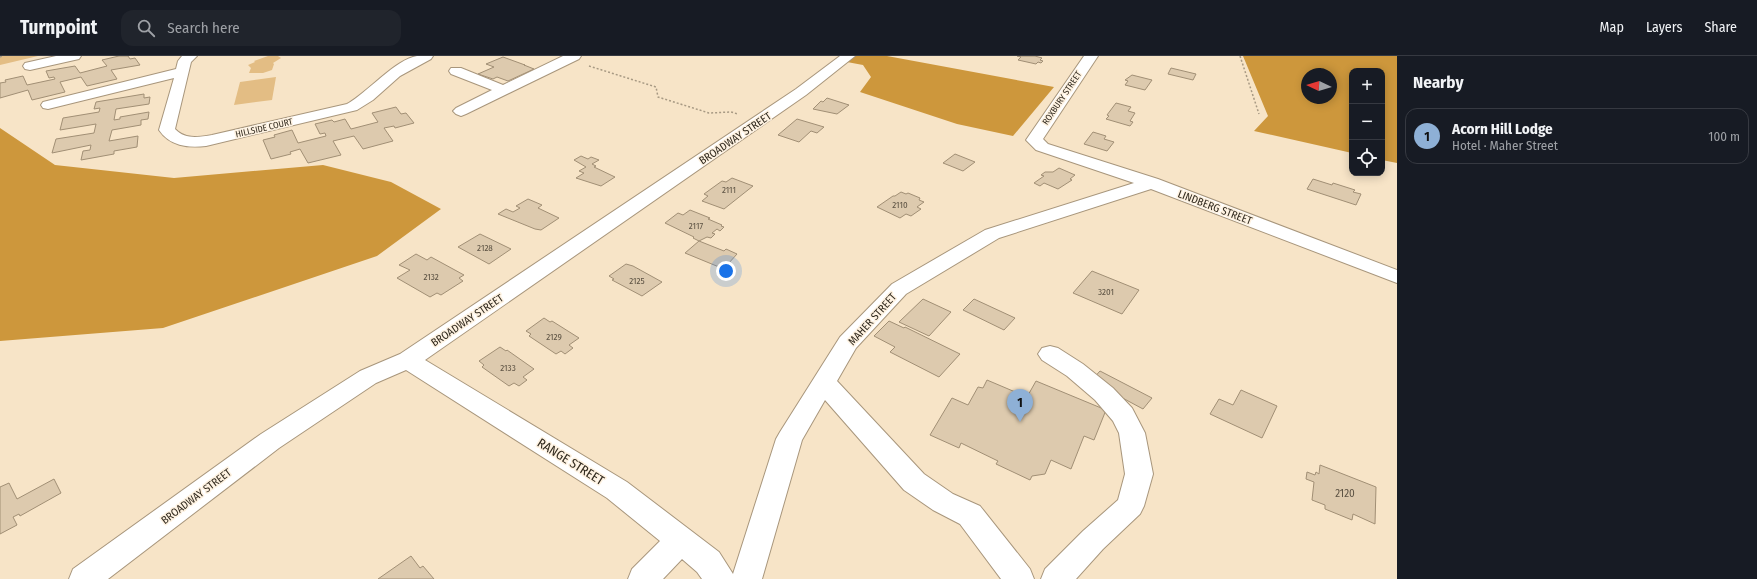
<!DOCTYPE html>
<html lang="en">
<head>
<meta charset="utf-8">
<style>
	:root { --surface:#171b24; --page:#20242c; --text:#f1f3f6; --muted:#9ea1a6; --line:#363941; --accent:#8eb0d6 }
	body { margin:0; font-family:"Fira Sans Condensed",sans-serif; background:var(--page); color:var(--text) }
	.controls { position:absolute; right:12px; top:12px; display:grid; overflow:hidden; border-radius:8px; box-shadow:0 2px 10px #0003 }
	.controls button { width:36px; height:36px; display:grid; place-items:center; padding:0; border:0; border-bottom:1px solid var(--line); background:var(--surface); color:var(--text); font:20px sans-serif }
	.compass { position:absolute; left:1301px; top:12px; width:36px; height:36px; border-radius:50%; background:var(--surface); box-shadow:0 2px 10px #0003; rotate:274deg }
	.you { position:absolute; left:726px; top:215px; width:14px; height:14px; margin:-10px; border:3px solid #fff; border-radius:50%; background:#1a73e8; box-shadow:0 0 0 6px #1a73e833 }
	.badge { display:grid; place-items:center; width:26px; height:26px; border-radius:50%; background:var(--accent); color:#111; font-size:13px; font-weight:700 }
	.pin { position:absolute; translate:-50% -33px; filter:drop-shadow(0 1px 2px #0008) }
	.pin::after { content:''; position:absolute; top:21px; width:14px; height:12px; background:inherit; clip-path:polygon(0 0,100% 0,50% 100%) }
	.list { margin:0; padding:0; list-style:none }
	h2 { display:flex; justify-content:space-between; align-items:center; height:52px; margin:0; padding:0 16px; font-size:17px }
	h2 small { font-size:13px; font-weight:400; color:var(--muted) }
	.list li { display:grid; grid-template-columns:26px 1fr auto; gap:12px; align-items:center; box-sizing:border-box; height:56px; margin:0 8px 8px; padding:0 8px; border:1px solid var(--line); border-radius:12px }
	.list b { display:block; font-size:15px; white-space:nowrap }
	.list p { margin:0; font-size:13px; white-space:nowrap; color:var(--muted) }
	.list em { font-size:13px; font-style:normal; color:var(--muted) }
	.icon { flex:none; width:22px; height:22px; fill:none; stroke:currentColor; stroke-width:2; stroke-linecap:round; stroke-linejoin:round }
	.map { position:relative; flex:none; width:1397px; height:523px; overflow:hidden }
	header { display:flex; align-items:center; gap:24px; box-sizing:border-box; height:56px; padding:0 20px; background:var(--surface); border-bottom:1px solid var(--line) }
	header strong { font-size:19px }
	nav { display:flex; gap:22px; margin-inline-start:auto; font-size:14px }
	.search { width:280px; height:36px; background:var(--page); display:flex; align-items:center; gap:10px; box-sizing:border-box; padding:0 14px; border-radius:12px; color:var(--muted); font-size:15px }
	main { display:flex }
	aside { flex:1; background:var(--surface) }
	.map>svg:first-child { display:block }
</style>
</head>
<body>
<header>
<strong>Turnpoint</strong>
<div class="search"><svg class="icon" aria-label="search" viewBox="0 0 24 24"><circle cx="10" cy="10" r="6"/><path d="M15 15l6 6"/></svg>Search here</div>
<nav><a>Map</a><a>Layers</a><a>Share</a></nav>
</header>
<main>
<div class="map">
<svg width="1397" height="523" viewBox="0 0 1397 523">
	<rect width="100%" height="100%" fill="#f7e4c7"/>
	<g fill="#e3bd84">
		<path d="M 0,0 L 38,0 L 0,9 Z"/>
		<path d="M 268,0 L 278,0 L 281,2 L 273,7 L 274,8 L 272,14 L 263,17 L 249,17 L 251,12 L 248,9 L 255,6 L 254,5 Z"/>
		<path d="M 276,21 L 272,44 L 234,49 L 240,26 Z"/>
	</g>
	<g fill="#cd973c" fill-rule="evenodd">
		<path d="M 855,0 L 887,0 L 1054,31 L 1013,80 L 957,68 L 860,36 L 871,21 L 863,9 L 847,6 Z"/>
		<path d="M 1243,0 L 1397,0 L 1397,107 L 1382,104 L 1382,15 L 1352,15 L 1352,97 L 1254,75 L 1268,60 ZM 1307,18 L 1331,18 L 1331,42 L 1307,42 Z"/>
		<path d="M 0,72 L 55,109 L 174,122 L 323,109 L 391,126 L 441,153 L 377,200 L 163,272 L 0,285 Z"/>
	</g>
	<g fill="#ddcaae" stroke="#a18f75">
		<path d="M 119,0 L 128,0 L 130,3 L 135,2 L 140,9 L 111,14 L 117,23 L 87,30 L 81,21 L 60,26 L 65,36 L 32,44 L 28,34 L 0,42 L 0,27 L 6,26 L 5,24 L 23,20 L 27,29 L 55,23 L 54,21 L 49,22 L 46,15 L 75,10 L 80,17 L 107,10 L 102,4 Z"/>
		<path d="M 1017,0 L 1035,0 L 1042,2 L 1040,4 L 1043,5 L 1041,7 L 1038,6 L 1036,8 L 1018,4 L 1021,1 Z"/>
		<path d="M 503,1 L 525,9 L 524,9 L 534,13 L 508,25 L 497,21 L 493,23 L 478,18 L 494,11 L 486,8 Z"/>
		<path d="M 1171,12 L 1196,18 L 1193,24 L 1168,18 Z"/>
		<path d="M 1132,19 L 1152,24 L 1145,34 L 1125,29 L 1128,25 L 1125,24 Z"/>
		<path d="M 144,38 L 144,42 L 150,41 L 149,48 L 116,53 L 114,64 L 120,63 L 120,61 L 149,56 L 148,63 L 141,64 L 141,69 L 112,74 L 109,85 L 138,80 L 137,91 L 114,95 L 114,98 L 81,104 L 83,95 L 90,94 L 91,89 L 52,97 L 56,83 L 94,77 L 96,68 L 60,74 L 63,62 L 99,56 L 100,52 L 94,53 L 96,46 Z"/>
		<path d="M 827,42 L 849,49 L 837,58 L 813,53 L 821,45 L 823,46 Z"/>
		<path d="M 1116,47 L 1131,51 L 1128,55 L 1135,57 L 1130,65 L 1133,66 L 1130,70 L 1106,63 L 1109,60 L 1107,59 Z"/>
		<path d="M 396,51 L 401,58 L 406,57 L 414,67 L 395,72 L 394,70 L 384,72 L 393,85 L 363,93 L 354,80 L 333,85 L 341,99 L 308,107 L 300,93 L 290,96 L 291,98 L 271,103 L 263,84 L 275,81 L 274,79 L 292,74 L 298,87 L 326,80 L 325,77 L 320,78 L 315,68 L 332,64 L 334,66 L 345,63 L 351,73 L 378,66 L 372,57 Z"/>
		<path d="M 797,63 L 824,71 L 817,77 L 811,75 L 799,86 L 778,79 Z"/>
		<path d="M 1093,76 L 1106,80 L 1104,83 L 1114,86 L 1107,95 L 1084,88 Z"/>
		<path d="M 955,98 L 975,106 L 963,115 L 943,107 Z"/>
		<path d="M 581,100 L 588,103 L 591,101 L 599,104 L 592,108 L 596,110 L 594,111 L 615,121 L 601,130 L 576,122 L 584,117 L 579,115 L 586,111 L 574,104 Z"/>
		<path d="M 1059,112 L 1075,119 L 1070,123 L 1072,124 L 1058,133 L 1044,127 L 1040,130 L 1034,127 L 1044,120 L 1041,119 L 1045,116 L 1053,116 Z"/>
		<path d="M 732,122 L 753,130 L 724,153 L 702,145 L 708,140 L 704,138 L 722,125 L 726,126 Z"/>
		<path d="M 1313,123 L 1332,129 L 1333,127 L 1355,134 L 1353,136 L 1361,138 L 1356,149 L 1307,133 Z"/>
		<path d="M 901,136 L 906,138 L 908,137 L 920,142 L 919,144 L 924,146 L 917,151 L 921,153 L 911,160 L 906,158 L 900,162 L 877,151 L 893,140 L 895,140 Z"/>
		<path d="M 528,143 L 542,149 L 538,152 L 559,162 L 541,174 L 535,173 L 498,158 L 506,153 L 513,156 L 520,152 L 516,150 Z"/>
		<path d="M 690,154 L 710,162 L 708,163 L 722,169 L 721,170 L 724,171 L 720,175 L 717,173 L 712,177 L 715,178 L 711,182 L 707,181 L 699,185 L 693,182 L 694,181 L 665,167 L 678,157 L 683,159 Z"/>
		<path d="M 480,178 L 511,193 L 489,208 L 458,191 Z"/>
		<path d="M 699,185 L 724,195 L 726,193 L 737,198 L 728,208 L 724,206 L 719,211 L 685,197 Z"/>
		<path d="M 416,198 L 427,204 L 431,201 L 464,219 L 459,222 L 463,225 L 441,239 L 437,237 L 430,241 L 397,222 L 410,214 L 399,209 Z"/>
		<path d="M 626,208 L 633,210 L 662,226 L 642,240 L 612,224 L 614,223 L 609,220 Z"/>
		<path d="M 1092,215 L 1139,234 L 1122,258 L 1073,237 Z"/>
		<path d="M 923,243 L 951,256 L 929,280 L 899,266 Z"/>
		<path d="M 974,243 L 1015,262 L 1004,274 L 963,254 Z"/>
		<path d="M 544,262 L 550,266 L 552,265 L 579,282 L 569,289 L 573,292 L 565,298 L 561,295 L 556,298 L 529,280 L 531,278 L 526,275 Z"/>
		<path d="M 889,265 L 904,272 L 905,271 L 960,298 L 939,321 L 890,296 L 895,291 L 874,280 Z"/>
		<path d="M 500,291 L 506,295 L 507,294 L 534,313 L 523,321 L 527,324 L 519,330 L 514,327 L 509,330 L 482,311 L 484,309 L 479,305 Z"/>
		<path d="M 1100,315 L 1152,342 L 1143,353 L 1091,325 Z"/>
		<path d="M 987,324 L 1027,341 L 1036,325 L 1106,354 L 1094,384 L 1084,380 L 1071,413 L 1051,404 L 1045,418 L 1032,420 L 1030,424 L 996,408 L 998,405 L 961,387 L 959,392 L 930,379 L 952,342 L 968,349 L 978,331 L 983,332 Z"/>
		<path d="M 1241,334 L 1277,350 L 1262,382 L 1210,358 L 1219,343 L 1233,349 Z"/>
		<path d="M 1320,409 L 1376,431 L 1375,468 L 1353,458 L 1352,464 L 1325,453 L 1325,449 L 1312,444 L 1314,426 L 1306,423 L 1307,416 L 1315,419 L 1316,416 L 1319,418 Z"/>
		<path d="M 54,423 L 61,437 L 20,460 L 19,458 L 13,461 L 17,469 L 0,478 L 0,431 L 9,427 L 17,443 Z"/>
		<path d="M 411,500 L 420,512 L 423,510 L 434,523 L 378,523 Z"/>
	</g>
	<g fill="none" stroke-linecap="round" stroke-linejoin="round">
		<defs>
			<g id="minor">
				<path d="M 56,0 L 81,0 L 79,3 L 30,14 L 25,13 L 23,10 L 25,7 Z"/>
				<path d="M 182,0 L 197,0 L 191,6 L 175,73 C 185,84 199,81 212,79 L 347,48 C 367,37 396,3 417,0 C 422,0 428,0 433,0 L 431,3 L 400,20 L 373,44 L 357,54 L 206,90 C 187,92 170,90 159,74 L 174,22 L 48,53 L 43,52 L 41,49 L 43,46 L 176,13 L 178,5 Z"/>
				<path d="M 563,0 L 581,0 L 579,3 L 466,58 L 461,60 L 456,58 L 453,55 L 456,52 L 492,34 L 451,18 L 449,15 L 451,12 L 461,12 L 503,29 Z"/>
				<path d="M 840,0 L 855,0 L 806,39 L 425,304 L 627,426 L 719,496 L 733,518 L 776,383 L 780,376 L 840,281 L 892,228 L 985,174 L 1134,127 L 1036,94 L 1026,84 L 1084,0 L 1098,0 L 1043,83 L 1048,88 L 1158,123 L 1397,214 L 1397,227 L 1151,133 L 999,182 L 906,238 L 856,292 L 837,325 L 924,418 L 953,438 L 980,450 L 1030,513 L 1034,523 L 1001,523 L 960,468 L 933,454 L 904,434 L 825,344 L 802,384 L 762,523 L 702,523 L 697,516 L 682,503 L 663,523 L 628,523 L 632,513 L 660,485 L 607,442 L 406,314 L 376,327 L 279,392 L 108,523 L 69,523 L 73,513 L 261,378 L 360,315 L 400,298 L 796,33 Z"/>
				<path d="M 1050,290 L 1058,292 L 1083,308 L 1113,332 L 1132,352 L 1145,377 L 1153,418 L 1144,450 L 1140,458 L 1103,493 L 1076,523 L 1041,523 L 1045,513 L 1083,475 L 1118,444 L 1125,418 L 1119,377 L 1113,365 L 1095,344 L 1067,320 L 1042,304 L 1038,298 L 1042,292 Z"/>
			</g>
		</defs>
		<use href="#minor" stroke="#a8967c" stroke-width="2"/>
		<g stroke="#a79983" stroke-width="1.5" stroke-dasharray="2 2" stroke-linecap="butt">
			<path d="M 1240,0 L 1259,58"/>
			<path d="M 0,1 L 2,0"/>
			<path d="M 589,10 L 656,31 L 658,41 L 709,57 L 731,56 L 738,58"/>
		</g>
		<use href="#minor" fill="#fff" fill-rule="evenodd"/>
	</g>
	<g text-anchor="middle" stroke-width="3" stroke-linejoin="round" paint-order="stroke">
		<g font-size="9" fill="#312a1f" stroke="#fef2e1">
			<text transform="translate(1062 42) rotate(-56)" y="3">ROXBURY STREET</text>
			<text transform="translate(264 72) rotate(-13)" y="3">HILLSIDE COURT</text>
		</g>
		<g font-size="9" fill="#5c5243">
			<text x="729" y="137">2111</text>
			<text x="900" y="152">2110</text>
			<text x="696" y="173">2117</text>
			<text x="485" y="195">2128</text>
			<text x="431" y="224">2132</text>
			<text x="637" y="228">2125</text>
			<text x="1106" y="239">3201</text>
			<text x="554" y="284">2129</text>
			<text x="508" y="315">2133</text>
		</g>
		<g font-size="11" fill="#312a1f" stroke="#fef2e1">
			<text transform="translate(735 82) rotate(-34)" y="4">BROADWAY STREET</text>
			<text transform="translate(1215 151) rotate(21)" y="4">LINDBERG STREET</text>
			<text transform="translate(872 263) rotate(-48)" y="4">MAHER STREET</text>
			<text transform="translate(467 264) rotate(-34)" y="4">BROADWAY STREET</text>
			<text transform="translate(196 440) rotate(-37)" y="4">BROADWAY STREET</text>
		</g>
		<g font-size="11" fill="#5c5243">
			<text x="1345" y="441">2120</text>
		</g>
		<g font-size="13" fill="#312a1f" stroke="#fef2e1">
			<text transform="translate(571 405) rotate(32)" y="5">RANGE STREET</text>
		</g>
	</g>
</svg>
<div class="controls">
<button>+</button>
<button>−</button>
<button><svg class="icon" aria-label="locate" viewBox="0 0 24 24"><circle cx="12" cy="12" r="6"/><path d="M12 2v4M12 18v4M2 12h4M18 12h4"/></svg></button>
</div>
<svg class="compass" viewBox="-18 -18 36 36"><path d="M0-13l5 13h-10z" fill="#e53935"/><path d="M0 13l5-13h-10z" fill="#9ea1a6"/></svg>
<div class="you"></div>
<div class="pin badge" style="left:1020px;top:366px">1</div>
</div>
<aside>
<h2>Nearby<small></small></h2>
<ul class="list">
<li><span class="badge">1</span><div><b>Acorn Hill Lodge</b><p>Hotel · Maher Street</p></div><em>100 m</em></li>
</ul>
</aside>
</main>
</body>
</html>
